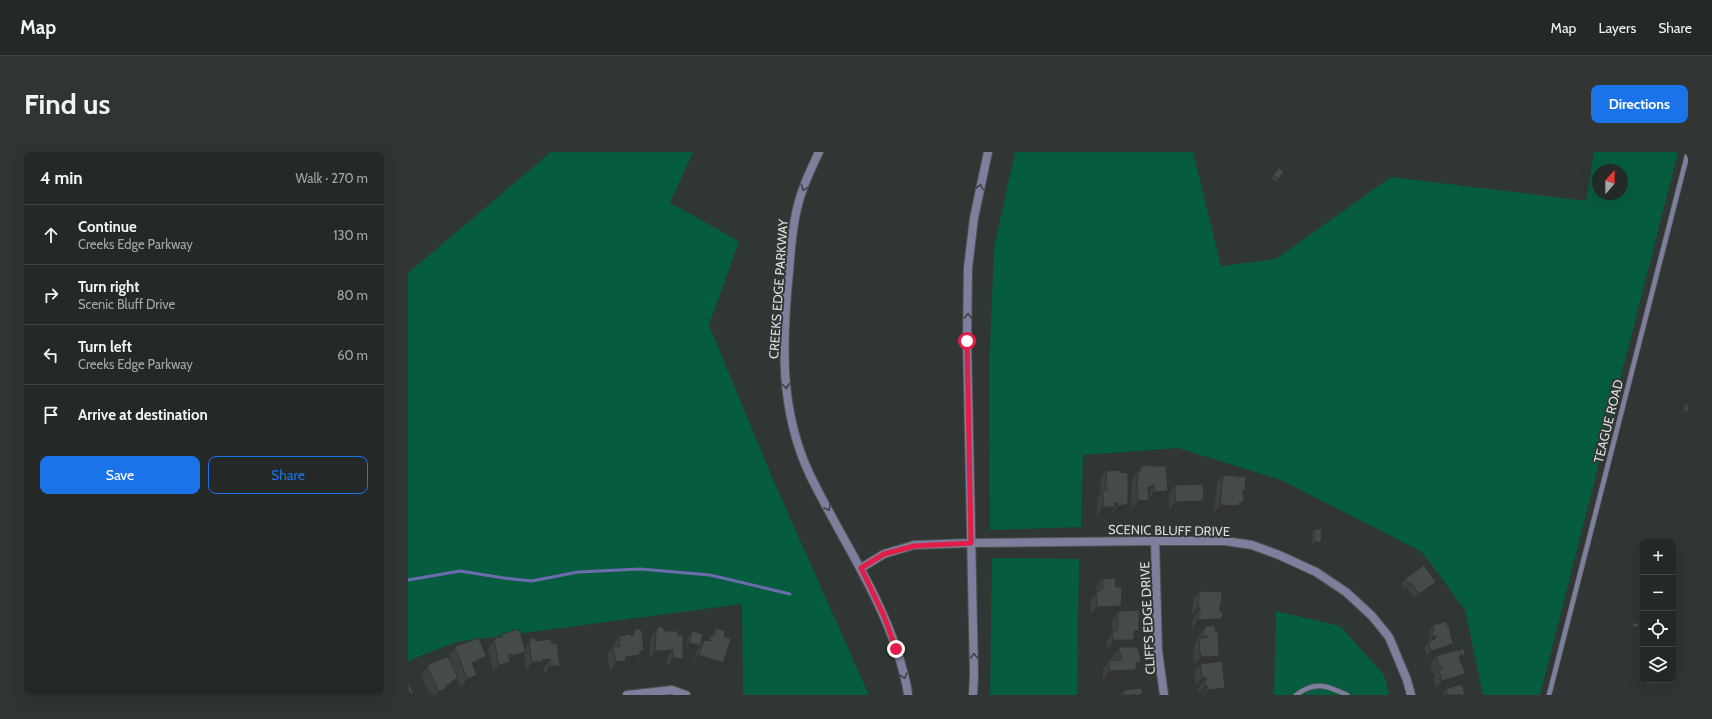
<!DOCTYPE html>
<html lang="en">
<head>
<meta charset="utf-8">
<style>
	:root { --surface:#242826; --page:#303432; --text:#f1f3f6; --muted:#a3a6a7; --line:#414443; --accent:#1a73e8 }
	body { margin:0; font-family:Cabin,sans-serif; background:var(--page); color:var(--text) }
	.controls { position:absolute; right:12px; bottom:12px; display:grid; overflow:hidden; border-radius:8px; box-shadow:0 4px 16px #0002 }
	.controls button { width:36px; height:36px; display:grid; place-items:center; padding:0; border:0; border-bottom:1px solid var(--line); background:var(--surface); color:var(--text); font:20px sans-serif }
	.compass { position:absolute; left:1184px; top:12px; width:36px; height:36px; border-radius:50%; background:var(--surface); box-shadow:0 4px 16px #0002; rotate:21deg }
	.stop { position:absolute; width:12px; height:12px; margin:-9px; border:3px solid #e11d48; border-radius:50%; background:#fff }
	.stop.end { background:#e11d48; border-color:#fff; box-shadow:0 1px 4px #0008 }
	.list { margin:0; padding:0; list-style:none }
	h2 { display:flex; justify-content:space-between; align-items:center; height:52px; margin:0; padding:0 16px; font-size:17px }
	h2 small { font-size:13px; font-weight:400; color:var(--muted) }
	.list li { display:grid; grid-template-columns:26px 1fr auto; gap:12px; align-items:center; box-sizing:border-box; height:60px; padding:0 16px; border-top:1px solid var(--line) }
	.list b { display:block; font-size:15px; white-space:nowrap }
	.list p { margin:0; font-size:13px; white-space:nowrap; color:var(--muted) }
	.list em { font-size:13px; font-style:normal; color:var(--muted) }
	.actions { display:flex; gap:8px; padding:12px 16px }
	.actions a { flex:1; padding:9px 0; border:1px solid var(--accent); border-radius:8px; text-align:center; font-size:14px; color:var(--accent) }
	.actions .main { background:var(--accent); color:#fff }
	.icon { flex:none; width:22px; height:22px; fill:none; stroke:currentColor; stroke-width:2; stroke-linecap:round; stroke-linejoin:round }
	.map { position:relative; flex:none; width:1280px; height:543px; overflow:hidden; border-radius:8px }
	header { display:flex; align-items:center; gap:24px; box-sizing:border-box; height:56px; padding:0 20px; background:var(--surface); border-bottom:1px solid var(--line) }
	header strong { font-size:19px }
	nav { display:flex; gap:22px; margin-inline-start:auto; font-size:14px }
	.intro { display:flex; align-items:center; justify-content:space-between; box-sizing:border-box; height:96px; padding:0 24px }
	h1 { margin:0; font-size:28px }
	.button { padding:10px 18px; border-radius:8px; background:var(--accent); color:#fff; font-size:14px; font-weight:700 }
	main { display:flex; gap:24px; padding:0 24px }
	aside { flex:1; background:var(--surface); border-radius:8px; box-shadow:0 4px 16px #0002 }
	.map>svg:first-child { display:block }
</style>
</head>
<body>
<header>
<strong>Map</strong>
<nav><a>Map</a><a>Layers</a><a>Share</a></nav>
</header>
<div class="intro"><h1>Find us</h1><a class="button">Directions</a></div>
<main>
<aside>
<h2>4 min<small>Walk · 270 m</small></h2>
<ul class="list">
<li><svg class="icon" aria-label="ahead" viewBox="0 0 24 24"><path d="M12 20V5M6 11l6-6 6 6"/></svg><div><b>Continue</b><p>Creeks Edge Parkway</p></div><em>130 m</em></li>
<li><svg class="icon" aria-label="right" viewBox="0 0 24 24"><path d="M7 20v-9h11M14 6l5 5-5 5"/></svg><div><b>Turn right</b><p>Scenic Bluff Drive</p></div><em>80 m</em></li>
<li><svg class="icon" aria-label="left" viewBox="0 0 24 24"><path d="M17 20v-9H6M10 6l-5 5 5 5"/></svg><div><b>Turn left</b><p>Creeks Edge Parkway</p></div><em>60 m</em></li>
<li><svg class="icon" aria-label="arrive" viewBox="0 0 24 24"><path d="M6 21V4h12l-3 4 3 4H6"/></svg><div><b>Arrive at destination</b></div></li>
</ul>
<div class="actions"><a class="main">Save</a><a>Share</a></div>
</aside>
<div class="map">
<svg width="1280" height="543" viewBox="0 0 1280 543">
	<rect width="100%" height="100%" fill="#303633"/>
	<g fill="#065c3e" fill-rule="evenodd">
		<path d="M 143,0 L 285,0 L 262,51 L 331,89 L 301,173 L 366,330 L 461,543 L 336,543 L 335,540 L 334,452 L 48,490 L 0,509 L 0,121 Z"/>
		<path d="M 607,0 L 785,0 L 813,114 L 868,107 L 983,25 L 1178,49 L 1186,0 L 1270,0 L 1132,543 L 1075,543 L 1057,458 L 1014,400 L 873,328 L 770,296 L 675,303 L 673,375 L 582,378 L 581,220 L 586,96 ZM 1190,18 L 1214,18 L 1214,42 L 1190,42 Z"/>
		<path d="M 584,406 L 671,407 L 669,543 L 582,543 Z"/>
		<path d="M 868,459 L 932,474 L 976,523 L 981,543 L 866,543 Z"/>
	</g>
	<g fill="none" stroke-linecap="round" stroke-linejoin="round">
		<path stroke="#6b6cae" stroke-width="3" d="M 0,428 L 52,419 L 96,426 L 124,429 L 170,420 L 232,417 L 302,423 L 382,442"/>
		<defs>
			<g id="service">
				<path d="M 888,543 C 907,528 920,534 939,543"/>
				<path d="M 1141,543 L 1280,0"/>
			</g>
			<g id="minor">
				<path d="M 411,0 C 403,17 394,35 390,53 C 384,74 383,97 381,119 C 374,190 371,258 402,323 C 432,385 472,441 492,508 C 495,520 499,531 500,543"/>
				<path d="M 747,389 L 750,499 L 756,543"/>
				<path d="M 453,416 L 476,402 L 506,393 L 563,391 L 747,389 L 817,389 L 844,393 L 871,403 L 908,420 L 938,440 L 964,464 L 981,485 L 999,528 L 1003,543"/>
				<path d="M 219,543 L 264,538 L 278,543"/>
				<path d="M 565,543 L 566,522 L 559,189 L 560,116 L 566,66 L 580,0"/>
			</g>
		</defs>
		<use href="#service" stroke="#4f5452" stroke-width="6"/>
		<use href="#minor" stroke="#4f5452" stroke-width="10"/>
		<use href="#service" stroke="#7d7f9d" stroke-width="4.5"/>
		<use href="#minor" stroke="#7d7f9d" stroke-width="8"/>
	</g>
	<g fill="#3c403e">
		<path d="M 876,20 L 868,30 L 863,26 L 865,23 Z"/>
		<path d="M 1277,252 L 1280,252 L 1280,261 L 1279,263 L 1274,262 L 1275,255 Z"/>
		<path d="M 733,314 L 746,314 L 760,339 L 754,347 L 741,348 L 735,357 L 724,357 L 723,338 L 724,336 L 724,328 Z"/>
		<path d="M 698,319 L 715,361 L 704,362 L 704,360 L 701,363 L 689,364 L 689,347 L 692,343 L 691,340 L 693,338 L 692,327 Z"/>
		<path d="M 815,323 L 831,325 L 832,324 L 837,339 L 835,341 L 835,351 L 829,359 L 827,359 L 825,362 L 806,361 L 809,331 Z"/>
		<path d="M 767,333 L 796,349 L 790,358 L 761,358 L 761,342 Z"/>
		<path d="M 906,377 L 913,390 L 911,393 L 904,393 L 904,380 Z"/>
		<path d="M 694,427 L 708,435 L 713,454 L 707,462 L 683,463 L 682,449 L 689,440 L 688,435 Z"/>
		<path d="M 997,427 L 1024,435 L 1007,447 L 999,436 L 997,438 L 993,433 Z"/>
		<path d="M 791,439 L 813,453 L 812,455 L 807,475 L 811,504 L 807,510 L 817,536 L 812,543 L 791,543 L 790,537 L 792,534 L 788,534 L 786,520 L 791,513 L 787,513 L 786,507 L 785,508 L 786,494 L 789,489 L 789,487 L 791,484 L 791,483 L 796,476 L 784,476 L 784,469 L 787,463 L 784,463 L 785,448 Z"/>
		<path d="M 710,459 L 731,479 L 726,486 L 721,495 L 728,516 L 722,526 L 695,528 L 695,517 L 701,508 L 704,508 L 706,503 L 711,497 L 700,497 L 698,490 L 704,481 L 704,468 Z"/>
		<path d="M 1025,473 L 1041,498 L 1019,505 L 1016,496 L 1021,490 L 1020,486 L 1022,483 L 1021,479 Z"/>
		<path d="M 251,474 L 256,479 L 270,479 L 269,515 L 259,515 L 259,506 L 241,507 L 242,488 Z"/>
		<path d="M 308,476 L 316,484 L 315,511 L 309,519 L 285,511 L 290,497 L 288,500 L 277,497 L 280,485 L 284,479 L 292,493 L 296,488 L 300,488 Z"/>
		<path d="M 228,477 L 236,498 L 226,512 L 214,514 L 212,517 L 202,519 L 199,503 L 205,495 L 205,493 L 211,484 L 223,484 Z"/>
		<path d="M 94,482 L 117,496 L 123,486 L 128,489 L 143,487 L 146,522 L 136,523 L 136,516 L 129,517 L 128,518 L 118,519 L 116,503 L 112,509 L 101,512 L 96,518 L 85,521 L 80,496 L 86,488 L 91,485 Z"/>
		<path d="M 48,494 L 78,504 L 72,513 L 66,515 L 69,523 L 63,531 L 53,536 L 49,526 L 44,534 L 41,535 L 38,539 L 34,543 L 22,543 L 13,523 L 19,515 L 46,517 L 41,504 Z"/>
		<path d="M 1028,504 L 1055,505 L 1051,506 L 1057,522 L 1051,531 L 1028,537 L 1025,527 L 1027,524 L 1023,518 L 1022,512 Z"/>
		<path d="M 1038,537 L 1057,543 L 1033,543 Z"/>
	</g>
	<g fill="#313432">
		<path d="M 1276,259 L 1280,260 L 1279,263 L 1274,262 Z"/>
		<path d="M 744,333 L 746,333 L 740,341 L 740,335 Z"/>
		<path d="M 760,339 L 754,347 L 740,348 L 746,340 Z"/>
		<path d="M 741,348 L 735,357 L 724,357 L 730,349 Z"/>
		<path d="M 796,349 L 790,358 L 761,358 L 767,350 Z"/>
		<path d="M 707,351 L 710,351 L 701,363 L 689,364 L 695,355 Z"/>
		<path d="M 831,351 L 835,351 L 829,359 L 827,359 L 825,362 L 806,361 L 812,353 Z"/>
		<path d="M 720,352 L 715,361 L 704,362 L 710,354 Z"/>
		<path d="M 906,390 L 913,390 L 911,393 L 904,393 Z"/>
		<path d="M 1028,430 L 1024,435 L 1007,447 L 1011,442 Z"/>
		<path d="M 1003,431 L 999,436 L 997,438 L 1001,432 Z"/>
		<path d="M 713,454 L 707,462 L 683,463 L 689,455 Z"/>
		<path d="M 790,455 L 792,455 L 787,463 L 784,463 Z"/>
		<path d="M 813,467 L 807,475 L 797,474 L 796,476 L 784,476 L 790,468 Z"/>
		<path d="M 1224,474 L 1230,476 L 1227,479 L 1222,477 Z"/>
		<path d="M 726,479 L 731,479 L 725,488 Z"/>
		<path d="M 1028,484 L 1024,490 L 1021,491 L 1025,485 Z"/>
		<path d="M 706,488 L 726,488 L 720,496 L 712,495 L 711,497 L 700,497 Z"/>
		<path d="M 281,491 L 292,494 L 288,500 L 277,497 Z"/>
		<path d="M 1045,492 L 1041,498 L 1019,505 L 1023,499 Z"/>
		<path d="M 236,498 L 226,512 L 214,514 L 212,517 L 202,519 L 208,510 L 232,499 Z"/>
		<path d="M 265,498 L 259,506 L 241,507 L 247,499 Z"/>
		<path d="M 118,500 L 112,509 L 101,512 L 96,518 L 85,521 L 91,513 L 100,510 L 104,504 Z"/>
		<path d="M 291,503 L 315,511 L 309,519 L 285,511 Z"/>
		<path d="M 1057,503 L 1055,505 L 1050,507 L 1050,504 Z"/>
		<path d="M 78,504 L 72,513 L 58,519 L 64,511 Z"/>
		<path d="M 811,504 L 805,512 L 792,512 L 791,513 L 787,513 L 793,505 Z"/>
		<path d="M 265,506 L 275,507 L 269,515 L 259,515 Z"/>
		<path d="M 142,507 L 136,516 L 129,517 L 128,518 L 118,519 L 124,510 Z"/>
		<path d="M 728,511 L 732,511 L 727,518 L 728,518 L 722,526 L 695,528 L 701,519 Z"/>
		<path d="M 142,514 L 152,514 L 146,522 L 136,523 Z"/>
		<path d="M 1057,522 L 1051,531 L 1028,537 L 1034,529 Z"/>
		<path d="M 69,523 L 63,531 L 53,536 L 59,527 Z"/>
		<path d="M 798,525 L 792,534 L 788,534 L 794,526 Z"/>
		<path d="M 50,526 L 44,534 L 41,535 L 38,539 L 34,543 L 28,543 L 31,540 L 38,534 L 44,529 Z"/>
		<path d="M 797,534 L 800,534 L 794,542 L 791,543 Z"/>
		<path d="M 817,536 L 812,543 L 797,543 L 800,538 Z"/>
	</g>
	<g fill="#464b48" stroke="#313432">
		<path d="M 871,16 L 876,20 L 870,27 L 865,23 Z"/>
		<path d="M 1277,252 L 1280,252 L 1280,260 L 1276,259 Z"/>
		<path d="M 746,313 L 746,314 L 758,314 L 760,339 L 746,340 L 746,333 L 744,333 L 744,335 L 740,335 L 741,348 L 730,349 L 729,330 L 730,328 L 730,319 L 733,319 L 733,314 Z"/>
		<path d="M 712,318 L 712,320 L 720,321 L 720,352 L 710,354 L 710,351 L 707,351 L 707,355 L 695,355 L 695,338 L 699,338 L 697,331 L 699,330 L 698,319 Z"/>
		<path d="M 815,323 L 831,324 L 832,326 L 832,324 L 838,325 L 837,339 L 835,338 L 835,342 L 836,343 L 835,351 L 831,351 L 831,354 L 812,353 Z"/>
		<path d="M 795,332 L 796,349 L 767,350 L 767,333 Z"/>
		<path d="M 906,377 L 914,377 L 913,390 L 906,390 Z"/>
		<path d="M 1016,413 L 1028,430 L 1011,442 L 1003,431 L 1001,432 L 997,427 Z"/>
		<path d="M 707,426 L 708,435 L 713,435 L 714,437 L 713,454 L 689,455 L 688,440 L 691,440 L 691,437 L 695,437 L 694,427 Z"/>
		<path d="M 791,439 L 814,440 L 813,453 L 812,453 L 812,459 L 815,462 L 813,467 L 790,468 L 790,460 L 792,460 L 792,455 L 790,455 Z"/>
		<path d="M 731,458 L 731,479 L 726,479 L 726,488 L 706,488 L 704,481 L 710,477 L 710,459 Z"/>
		<path d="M 1038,469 L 1039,473 L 1041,473 L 1045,492 L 1023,499 L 1020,490 L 1028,486 L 1028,484 L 1025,485 L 1024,480 L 1026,479 L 1025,473 Z"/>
		<path d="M 1225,470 L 1231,472 L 1230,476 L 1224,474 Z"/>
		<path d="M 251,474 L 256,476 L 256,479 L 270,479 L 270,483 L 275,483 L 275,507 L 265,506 L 265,498 L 247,499 L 248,479 Z"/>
		<path d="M 797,474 L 807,474 L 807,479 L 810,479 L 811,504 L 793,505 L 792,499 L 791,499 L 792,486 L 800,485 L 800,484 L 795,484 L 795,479 L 797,478 Z"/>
		<path d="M 308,476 L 317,479 L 316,484 L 323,487 L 315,511 L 291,503 L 296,488 L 304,489 L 301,488 L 302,485 L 305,485 Z"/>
		<path d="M 111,477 L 118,500 L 104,504 L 104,502 L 100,503 L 102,510 L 91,513 L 86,488 L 88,485 L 94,485 L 94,482 Z"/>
		<path d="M 228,477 L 231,477 L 234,479 L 236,498 L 232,499 L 232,503 L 217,505 L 218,509 L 208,510 L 205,495 L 212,494 L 211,484 L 222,482 L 223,484 L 226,483 L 226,480 Z"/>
		<path d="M 284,479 L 295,482 L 292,494 L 281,491 Z"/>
		<path d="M 71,486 L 78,504 L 64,511 L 69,523 L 59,527 L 47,496 L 48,494 Z"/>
		<path d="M 123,486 L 127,486 L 128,489 L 143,487 L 143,491 L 149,491 L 152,514 L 142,514 L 142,507 L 134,508 L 134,510 L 124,510 L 121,491 Z"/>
		<path d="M 712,495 L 730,495 L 733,508 L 732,511 L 728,511 L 728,518 L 701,519 L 701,508 L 713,508 L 713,502 L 710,500 Z"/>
		<path d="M 1056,497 L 1057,503 L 1052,504 L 1054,502 L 1050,498 Z"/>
		<path d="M 1050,498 L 1054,502 L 1051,505 L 1053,512 L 1055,513 L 1057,522 L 1034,529 L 1031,519 L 1035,517 L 1029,510 L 1028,504 Z"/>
		<path d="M 38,505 L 41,506 L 50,526 L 44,529 L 44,531 L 38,534 L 39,536 L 31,540 L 19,515 L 23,511 Z"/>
		<path d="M 814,509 L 817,536 L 800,538 L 800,534 L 797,534 L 796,529 L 799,528 L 798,525 L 794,526 L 792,512 Z"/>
		<path d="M 1,532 L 6,543 L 0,543 L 0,533 Z"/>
		<path d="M 1054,532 L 1057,543 L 1039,543 L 1038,537 Z"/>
		<path d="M 733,536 L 735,541 L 731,543 L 704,543 L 715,541 L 717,538 Z"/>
	</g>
	<defs><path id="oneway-chevron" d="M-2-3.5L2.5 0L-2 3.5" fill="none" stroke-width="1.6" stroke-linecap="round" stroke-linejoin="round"/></defs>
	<g stroke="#3c4143">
		<use href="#oneway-chevron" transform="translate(572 35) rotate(-78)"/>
		<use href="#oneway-chevron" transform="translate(396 36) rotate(110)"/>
		<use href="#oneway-chevron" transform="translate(560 164) rotate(-89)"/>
		<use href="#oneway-chevron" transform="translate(378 234) rotate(85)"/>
		<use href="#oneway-chevron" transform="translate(420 356) rotate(61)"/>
		<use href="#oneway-chevron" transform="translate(566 504) rotate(-91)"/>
		<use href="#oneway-chevron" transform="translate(496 524) rotate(74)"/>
	</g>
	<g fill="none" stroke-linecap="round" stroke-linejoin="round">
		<path stroke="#e11d48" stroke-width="5" d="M 488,497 L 476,464 L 453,416 L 476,402 L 506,394 L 563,391 L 559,189"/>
	</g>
	<g text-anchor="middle" stroke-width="4" stroke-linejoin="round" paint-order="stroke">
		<g font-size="13" fill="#dbdfdd" stroke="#303633">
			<text transform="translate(370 137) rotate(-86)" y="5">CREEKS EDGE PARKWAY</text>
			<text transform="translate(1200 269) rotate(-76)" y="5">TEAGUE ROAD</text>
			<text transform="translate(761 378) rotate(1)" y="5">SCENIC BLUFF DRIVE</text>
			<text transform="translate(739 466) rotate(-93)" y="5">CLIFFS EDGE DRIVE</text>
		</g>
	</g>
</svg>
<div class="controls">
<button>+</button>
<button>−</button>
<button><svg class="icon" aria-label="locate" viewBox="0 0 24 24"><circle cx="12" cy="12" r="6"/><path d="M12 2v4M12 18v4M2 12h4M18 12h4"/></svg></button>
<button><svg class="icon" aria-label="layers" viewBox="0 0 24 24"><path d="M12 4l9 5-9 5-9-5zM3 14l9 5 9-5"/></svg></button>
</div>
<svg class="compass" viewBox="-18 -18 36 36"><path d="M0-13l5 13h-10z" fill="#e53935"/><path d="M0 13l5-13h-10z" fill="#a3a6a7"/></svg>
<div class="stop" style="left:559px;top:189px"></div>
<div class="stop end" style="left:488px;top:497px"></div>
</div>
</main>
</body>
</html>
